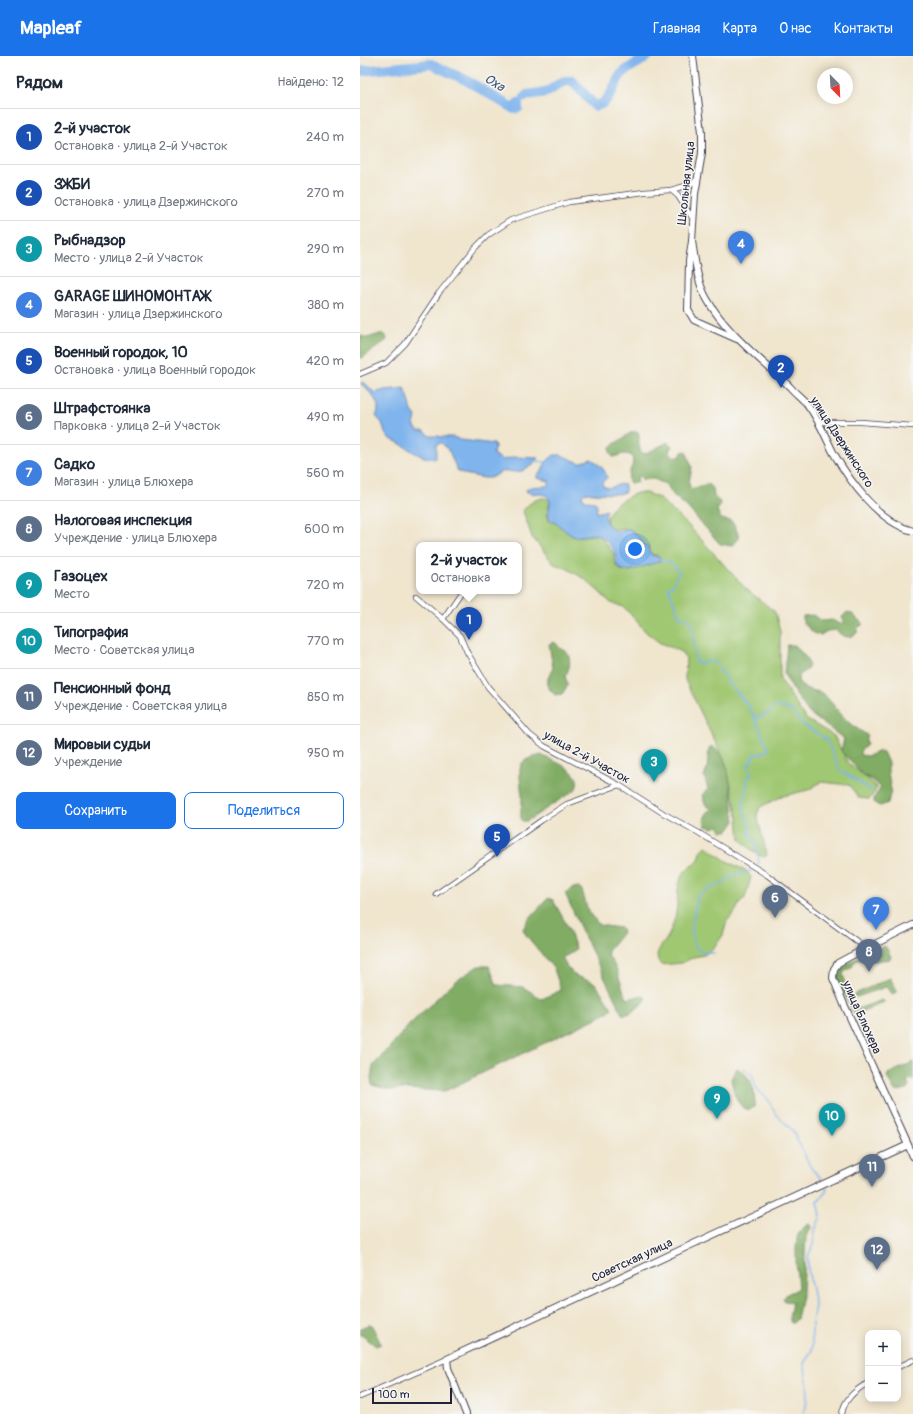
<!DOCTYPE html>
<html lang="ru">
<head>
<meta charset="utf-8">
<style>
	:root { --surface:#fff; --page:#f6f6f7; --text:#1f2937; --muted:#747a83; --line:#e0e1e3; --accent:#1a73e8 }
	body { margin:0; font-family:Pangolin,sans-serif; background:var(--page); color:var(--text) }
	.controls { position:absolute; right:12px; bottom:12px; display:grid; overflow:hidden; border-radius:8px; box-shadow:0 2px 10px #0003 }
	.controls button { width:36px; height:36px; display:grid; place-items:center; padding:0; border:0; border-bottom:1px solid var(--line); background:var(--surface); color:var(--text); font:20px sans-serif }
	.compass { position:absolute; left:457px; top:12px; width:36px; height:36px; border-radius:50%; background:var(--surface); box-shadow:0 2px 10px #0003; rotate:156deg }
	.scale { position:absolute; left:12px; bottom:10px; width:80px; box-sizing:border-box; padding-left:4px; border:2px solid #22223b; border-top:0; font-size:11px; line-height:14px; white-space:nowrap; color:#22223b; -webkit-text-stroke:3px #f6f6f2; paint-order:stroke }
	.you { position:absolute; left:275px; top:493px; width:14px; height:14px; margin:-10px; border:3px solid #fff; border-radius:50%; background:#1a73e8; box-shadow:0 0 0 6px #1a73e833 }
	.badge { display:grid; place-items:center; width:26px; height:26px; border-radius:50%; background:var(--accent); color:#fff; font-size:13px; font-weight:700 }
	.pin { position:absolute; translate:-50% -33px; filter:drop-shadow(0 1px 2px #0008) }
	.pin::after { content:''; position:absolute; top:21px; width:14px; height:12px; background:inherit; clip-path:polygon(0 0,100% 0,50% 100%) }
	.popup { position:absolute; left:56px; top:486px; width:106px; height:52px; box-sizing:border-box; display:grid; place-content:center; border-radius:8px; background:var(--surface); filter:drop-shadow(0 1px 3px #0005); font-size:13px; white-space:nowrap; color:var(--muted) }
	.popup b { font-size:15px; color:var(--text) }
	.popup::after { content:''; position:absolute; left:50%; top:100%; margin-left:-8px; border:8px solid transparent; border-top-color:var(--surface) }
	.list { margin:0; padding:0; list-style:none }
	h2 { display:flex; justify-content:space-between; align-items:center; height:52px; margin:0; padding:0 16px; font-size:17px }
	h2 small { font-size:13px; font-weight:400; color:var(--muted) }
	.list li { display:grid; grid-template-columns:26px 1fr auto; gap:12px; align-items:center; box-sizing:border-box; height:56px; padding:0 16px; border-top:1px solid var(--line) }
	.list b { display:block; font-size:15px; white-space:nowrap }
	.list p { margin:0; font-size:13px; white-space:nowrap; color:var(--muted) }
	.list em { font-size:13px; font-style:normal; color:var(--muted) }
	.actions { display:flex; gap:8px; padding:12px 16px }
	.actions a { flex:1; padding:9px 0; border:1px solid var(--accent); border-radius:8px; text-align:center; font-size:14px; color:var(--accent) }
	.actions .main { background:var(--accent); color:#fff }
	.map { position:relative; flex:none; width:553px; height:1358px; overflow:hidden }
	header { display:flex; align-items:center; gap:24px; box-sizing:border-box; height:56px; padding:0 20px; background:var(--accent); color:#fff }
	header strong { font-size:19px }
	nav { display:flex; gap:22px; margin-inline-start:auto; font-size:14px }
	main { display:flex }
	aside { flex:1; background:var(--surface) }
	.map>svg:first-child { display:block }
</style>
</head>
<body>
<header>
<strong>Mapleaf</strong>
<nav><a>Главная</a><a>Карта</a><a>О нас</a><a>Контакты</a></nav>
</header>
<main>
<aside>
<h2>Рядом<small>Найдено: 12</small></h2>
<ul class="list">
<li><span class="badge" style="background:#1a4fb4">1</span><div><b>2-й участок</b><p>Остановка · улица 2-й Участок</p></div><em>240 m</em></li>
<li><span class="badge" style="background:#1a4fb4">2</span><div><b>ЗЖБИ</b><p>Остановка · улица Дзержинского</p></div><em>270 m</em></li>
<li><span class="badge" style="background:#0f9aa8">3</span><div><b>Рыбнадзор</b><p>Место · улица 2-й Участок</p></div><em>290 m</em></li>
<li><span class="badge" style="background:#3f7fe0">4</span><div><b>GARAGE ШИНОМОНТАЖ</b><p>Магазин · улица Дзержинского</p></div><em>380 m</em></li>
<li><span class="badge" style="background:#1a4fb4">5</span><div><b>Военный городок, 10</b><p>Остановка · улица Военный городок</p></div><em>420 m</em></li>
<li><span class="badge" style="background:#5c6f8a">6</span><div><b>Штрафстоянка</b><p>Парковка · улица 2-й Участок</p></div><em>490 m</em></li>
<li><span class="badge" style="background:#3f7fe0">7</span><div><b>Садко</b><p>Магазин · улица Блюхера</p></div><em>560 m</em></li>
<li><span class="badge" style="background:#5c6f8a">8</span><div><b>Налоговая инспекция</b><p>Учреждение · улица Блюхера</p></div><em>600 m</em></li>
<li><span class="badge" style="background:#0f9aa8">9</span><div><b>Газоцех</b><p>Место</p></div><em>720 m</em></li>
<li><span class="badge" style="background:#0f9aa8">10</span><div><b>Типография</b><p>Место · Советская улица</p></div><em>770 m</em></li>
<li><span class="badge" style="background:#5c6f8a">11</span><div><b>Пенсионный фонд</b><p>Учреждение · Советская улица</p></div><em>850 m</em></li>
<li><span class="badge" style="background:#5c6f8a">12</span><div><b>Мировыи судьи</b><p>Учреждение</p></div><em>950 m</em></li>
</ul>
<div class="actions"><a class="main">Сохранить</a><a>Поделиться</a></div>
</aside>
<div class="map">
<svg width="553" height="1358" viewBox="0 0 553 1358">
	<rect width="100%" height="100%" fill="#f6f6f2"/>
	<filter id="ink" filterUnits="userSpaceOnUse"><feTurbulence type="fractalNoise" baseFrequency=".025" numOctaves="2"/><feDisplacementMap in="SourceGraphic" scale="8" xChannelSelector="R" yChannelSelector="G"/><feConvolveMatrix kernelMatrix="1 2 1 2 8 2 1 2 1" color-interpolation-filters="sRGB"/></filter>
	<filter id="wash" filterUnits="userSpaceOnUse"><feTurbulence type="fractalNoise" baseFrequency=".012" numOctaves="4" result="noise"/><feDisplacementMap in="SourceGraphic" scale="16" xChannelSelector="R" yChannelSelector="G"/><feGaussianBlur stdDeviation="0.9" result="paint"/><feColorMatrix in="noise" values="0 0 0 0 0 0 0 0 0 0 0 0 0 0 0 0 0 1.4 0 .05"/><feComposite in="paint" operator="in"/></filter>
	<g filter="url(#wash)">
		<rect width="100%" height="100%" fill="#f0e5cd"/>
		<g fill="#a0c772" stroke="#617456">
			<path d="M 277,437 L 286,437 L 299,442 L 328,469 L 386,533 L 415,556 L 420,575 L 420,623 L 446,663 L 474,680 L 488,707 L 513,727 L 517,732 L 512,740 L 509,743 L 499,742 L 489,729 L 461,726 L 448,734 L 423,740 L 400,751 L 397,759 L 407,799 L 405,801 C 395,799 387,790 380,783 L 378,762 L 366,708 L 325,624 L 326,602 L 320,595 L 300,587 L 286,576 L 264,551 L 251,547 L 225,523 L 206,512 L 194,508 L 172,481 L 163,455 C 168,447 183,437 190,445 L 187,457 L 189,465 L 194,466 L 214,481 L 235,479 L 240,480 L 254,498 L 254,506 L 258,512 L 261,514 L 269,515 L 300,505 L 301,503 L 299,500 L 291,498 L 288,490 L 284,489 C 283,485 281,484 279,481 C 276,478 273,474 268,473 C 258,470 253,479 246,465 C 249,450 264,442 277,437 Z"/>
			<path d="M 346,790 L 365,804 L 386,815 L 391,821 L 385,842 L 381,845 L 375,856 L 367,865 L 363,879 L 354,892 L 344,899 L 334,901 L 322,907 L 301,909 C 292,897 301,892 307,882 C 310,877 312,871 314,865 C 319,851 315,834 322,820 C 328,807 340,811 341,795 Z"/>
		</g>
		<g fill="#80ac64" stroke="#516750">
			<path d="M 20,278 L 23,278 L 26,280 L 27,284 L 2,302 L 0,302 L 0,279 L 7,282 Z"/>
			<path d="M 272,376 L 277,376 L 279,378 C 279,385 277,395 285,398 L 308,386 L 312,390 L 309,395 L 313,400 L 320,401 L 322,396 L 326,395 L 332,411 L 329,427 L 330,431 L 332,433 L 346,428 L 350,429 L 353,432 L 354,441 L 360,446 L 361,449 L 357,454 L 360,461 L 363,464 C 375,463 375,471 379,481 L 372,490 L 360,488 L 327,451 L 313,439 L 307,429 L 294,423 L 283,424 L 279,420 L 277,422 L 278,426 C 264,432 268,418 272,410 C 273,407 273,403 272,400 C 264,396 261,399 253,401 L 250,397 L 250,391 Z"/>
			<path d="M 487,556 L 494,559 L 498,564 L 501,565 L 503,567 L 501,570 L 498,571 L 497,577 C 488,583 483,582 476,574 L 467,575 L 461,579 L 455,578 L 443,567 L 443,560 L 453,559 L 461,565 L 472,564 L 480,568 L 483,567 L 482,561 Z"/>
			<path d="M 193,586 C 197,587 197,589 200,592 C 202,594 204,594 206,595 C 212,603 210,613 205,620 L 208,629 L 202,638 L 195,639 C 184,630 187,622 193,612 L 189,588 Z"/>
			<path d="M 427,589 L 435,589 L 447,603 L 449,611 L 439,620 L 438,625 L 444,632 L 463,637 L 488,666 L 508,680 L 506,683 L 507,689 L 500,695 L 500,699 L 508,700 L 520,695 L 523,696 L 528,707 L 528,716 L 531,734 L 528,747 L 521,750 L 517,749 L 514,746 L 514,742 L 520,732 L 513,724 L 504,720 L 481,695 L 484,683 L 449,657 L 434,636 L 424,618 Z"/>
			<path d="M 352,690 C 355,693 359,695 361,698 C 371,712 372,749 375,765 L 368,775 L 362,775 L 357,770 L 353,772 L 345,770 C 343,762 345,759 351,753 L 345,748 L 342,739 L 348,733 L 344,720 L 347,713 L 349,692 Z"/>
			<path d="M 181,699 C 193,705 227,716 215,734 L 167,765 L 162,765 C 159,758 162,751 162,743 C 162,734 158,717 161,709 C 164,702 175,701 181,699 Z"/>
			<path d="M 219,831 L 222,834 L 227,852 L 239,869 L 260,872 L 263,874 L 262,878 L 248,895 L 248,899 L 256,912 L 265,939 L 268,943 L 282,939 L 286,942 C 281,949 272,960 262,958 L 220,871 L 205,837 L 213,832 Z"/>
			<path d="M 188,842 L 193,844 L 209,873 L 216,893 L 211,897 L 202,902 L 207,911 L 216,920 L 235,927 L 252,952 L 247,957 L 85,1035 L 42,1033 L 30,1034 L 12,1029 L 11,1022 L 13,1010 L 50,968 L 92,928 L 118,910 L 129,910 L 137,929 L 163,931 L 182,943 L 201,934 L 194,913 L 166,879 L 163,873 L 168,864 Z"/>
			<path d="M 524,890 L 526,891 L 531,901 L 530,903 L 516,905 L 506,901 C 500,903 494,904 492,911 L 485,915 L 483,918 L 488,936 L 497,953 L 522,944 L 524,945 L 524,946 L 496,958 L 494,958 L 477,924 C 479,906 509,896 524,890 Z"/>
			<path d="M 530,922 L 537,934 L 536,936 L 533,938 C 529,936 529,932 526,931 L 497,941 L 494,940 L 495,938 Z"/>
			<path d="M 553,1006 L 553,1025 L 551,1023 L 547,1025 L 549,1030 L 547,1033 L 538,1035 L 535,1035 L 527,1021 L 528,1018 Z"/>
			<path d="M 377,1012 C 393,1022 394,1031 395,1049 L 394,1051 L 388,1054 C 375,1049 374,1035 371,1023 Z"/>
			<path d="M 449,1168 L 452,1170 L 446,1180 L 443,1235 L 437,1263 L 433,1267 L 431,1267 L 429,1262 L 432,1246 L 424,1245 L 423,1243 L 427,1238 L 438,1233 C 437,1221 434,1189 438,1179 C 441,1173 444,1171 449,1168 Z"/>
			<path d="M 8,1269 L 12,1270 L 21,1288 L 16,1290 L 3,1280 L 0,1279 L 0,1272 Z"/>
		</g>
		<g fill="#7fb4ed" stroke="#506b94">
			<path d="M 2,326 L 8,330 L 15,337 L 24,334 L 44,332 L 48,340 L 52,355 L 56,360 L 54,369 L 58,375 L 64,375 L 70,380 L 79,380 L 80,381 L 93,381 L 101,384 L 134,388 L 135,391 L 133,397 L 134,399 L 143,404 L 155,401 L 178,402 L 173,408 L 162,415 L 156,416 L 144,415 L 130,422 L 124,422 L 104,418 L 97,414 L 89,395 L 82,387 L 79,387 L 76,389 L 76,401 L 75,403 C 59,402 50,393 37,386 C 33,384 29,383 26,379 C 24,376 24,371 22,367 C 20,364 18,363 16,360 C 17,358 18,356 18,353 C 19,344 7,334 1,328 Z"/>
			<path d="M 194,399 L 201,399 L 220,407 L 231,403 L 233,404 C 239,408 246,414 247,422 L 242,427 L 243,430 C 253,435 257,426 265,429 L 265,436 L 259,438 L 225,437 L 222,440 L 226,445 C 238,446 238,446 236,457 L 247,454 C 244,461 244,466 250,471 C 252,473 252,474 255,475 C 260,476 266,471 271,474 C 275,477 278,482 283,485 L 283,489 L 288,492 L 291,499 L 298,501 L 301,505 L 269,515 L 262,514 C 252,505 258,506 255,497 C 253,492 244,481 238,479 C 230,476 221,482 213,480 C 204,476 199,467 190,464 C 186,457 192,450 189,442 C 184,436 174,439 167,436 L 166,434 C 172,428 182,432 189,429 L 189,425 L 177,422 L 177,419 L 182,415 L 186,406 Z"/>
		</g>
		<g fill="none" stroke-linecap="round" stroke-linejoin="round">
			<g stroke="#7fb4ed" stroke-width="1.5">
				<path d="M 174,405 L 186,406"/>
				<path d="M 299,503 L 309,506 L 319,515 L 313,529 L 308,531 L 317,553 L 318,559 L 331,565 L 336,606 L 340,607 L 352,605 L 359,611 L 370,629 L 376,635 L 390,652 L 409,694 L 406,695 L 404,695 L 402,698 L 395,698 L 388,710 L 392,716 L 390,720 L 388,721 L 383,751 L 390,771 L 389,779 L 396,786 C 395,795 401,801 398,808"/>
				<path d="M 395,663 L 408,657 L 415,651 L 426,652 L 433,656 L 441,667 L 467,684 L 480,714 L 512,735"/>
				<path d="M 354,897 C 350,896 345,897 342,896 C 324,889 335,854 338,840 L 348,833 L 362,828 L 376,818 L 391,815"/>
				<path d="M 383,1012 L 392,1019 L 398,1035 L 407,1042 L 416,1058 L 433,1075 L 451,1112 L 461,1122 L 463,1127"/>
				<path d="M 443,1358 C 451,1342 447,1324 444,1307 L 452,1294 L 452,1267 L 455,1249 L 448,1213 L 448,1201 L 453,1188 L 455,1174 L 461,1160 L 458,1146 L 467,1134 L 465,1130"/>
			</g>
			<g stroke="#7fb4ed" stroke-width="10">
				<path d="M 0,15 L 71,8 L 106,24 L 154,53 L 158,52 L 158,47"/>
				<path d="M 165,41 L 167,39 L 187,36 L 204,25 L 212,25 L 235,50 C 250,48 253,30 260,20 C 267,11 280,7 288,0"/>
			</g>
		</g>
	</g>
	<g filter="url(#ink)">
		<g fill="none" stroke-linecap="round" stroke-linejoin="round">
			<defs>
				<g id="minor">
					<path d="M 311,134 L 329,129 L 337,124"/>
					<path d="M 0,318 L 26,307 L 45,288 L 79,237 L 115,192 L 128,179 L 151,164 L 209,146 L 284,136 L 311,134 L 318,140 L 333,163"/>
					<path d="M 458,366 L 501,366 L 553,370"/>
					<path d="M 56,540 L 83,563 L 100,580 L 107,596 L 128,631 L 169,678 L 184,690 L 259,729 L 303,757 L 339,777 L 407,819 L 506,892"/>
					<path d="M 83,563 L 102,535"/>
					<path d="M 76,838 L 182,764 L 207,748 L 259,729"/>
					<path d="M 538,1311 L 553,1304"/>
					<path d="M 0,1341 L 87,1303"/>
					<path d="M 482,1358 C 484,1343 495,1334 508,1327"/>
				</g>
				<g id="tertiary">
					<path d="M 333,0 L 342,76 L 342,97 L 335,138 L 332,185 L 329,205 L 328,254 L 334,264 L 377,283"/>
					<path d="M 332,185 C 335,204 337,226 347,243 C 365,276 403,305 430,331 C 435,337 442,342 447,348 C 458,362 465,380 473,396 C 490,426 519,466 553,475"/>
					<path d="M 553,869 L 489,901 L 478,907 L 474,913 L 473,922 L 483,946 L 553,1100"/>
					<path d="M 106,1358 L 88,1312 L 87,1303 L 331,1189 L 548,1089"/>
				</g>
			</defs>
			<use href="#minor" stroke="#413f51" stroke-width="6"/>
			<use href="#tertiary" stroke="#413f51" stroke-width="8"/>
			<use href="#minor" stroke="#fff" stroke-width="4.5"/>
			<use href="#tertiary" stroke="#fff" stroke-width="6"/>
		</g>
	</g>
	<g text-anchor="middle" stroke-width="3" stroke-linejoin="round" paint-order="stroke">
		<g font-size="12" fill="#22223b" stroke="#f6f6f2">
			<text transform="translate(326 127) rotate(-84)" y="4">Школьная улица</text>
			<text transform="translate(482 386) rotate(57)" y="4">улица Дзержинского</text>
			<text transform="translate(227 701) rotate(29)" y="4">улица 2-й Участок</text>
			<text transform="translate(502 961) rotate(66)" y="4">улица Блюхера</text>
			<text transform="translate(272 1204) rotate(-25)" y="4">Советская улица</text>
		</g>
		<g font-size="13" font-style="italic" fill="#435579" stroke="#f6f6f2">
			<text transform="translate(135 26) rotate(32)" y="5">Оха</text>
		</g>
	</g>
</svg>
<div class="controls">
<button>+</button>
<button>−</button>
</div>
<svg class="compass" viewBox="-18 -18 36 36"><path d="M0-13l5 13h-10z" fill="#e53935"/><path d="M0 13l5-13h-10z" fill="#747a83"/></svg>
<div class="scale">100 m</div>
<div class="you"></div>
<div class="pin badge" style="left:109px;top:584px;background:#1a4fb4">1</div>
<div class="popup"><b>2-й участок</b>Остановка</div>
<div class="pin badge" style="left:421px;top:332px;background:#1a4fb4">2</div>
<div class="pin badge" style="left:294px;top:726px;background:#0f9aa8">3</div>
<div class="pin badge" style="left:381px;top:208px;background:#3f7fe0">4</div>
<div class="pin badge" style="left:137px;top:801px;background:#1a4fb4">5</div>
<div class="pin badge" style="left:415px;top:862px;background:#5c6f8a">6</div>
<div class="pin badge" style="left:516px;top:874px;background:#3f7fe0">7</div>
<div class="pin badge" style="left:509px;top:916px;background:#5c6f8a">8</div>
<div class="pin badge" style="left:357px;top:1063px;background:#0f9aa8">9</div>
<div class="pin badge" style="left:472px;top:1080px;background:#0f9aa8">10</div>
<div class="pin badge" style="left:512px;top:1131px;background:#5c6f8a">11</div>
<div class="pin badge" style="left:517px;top:1214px;background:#5c6f8a">12</div>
</div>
</main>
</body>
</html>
